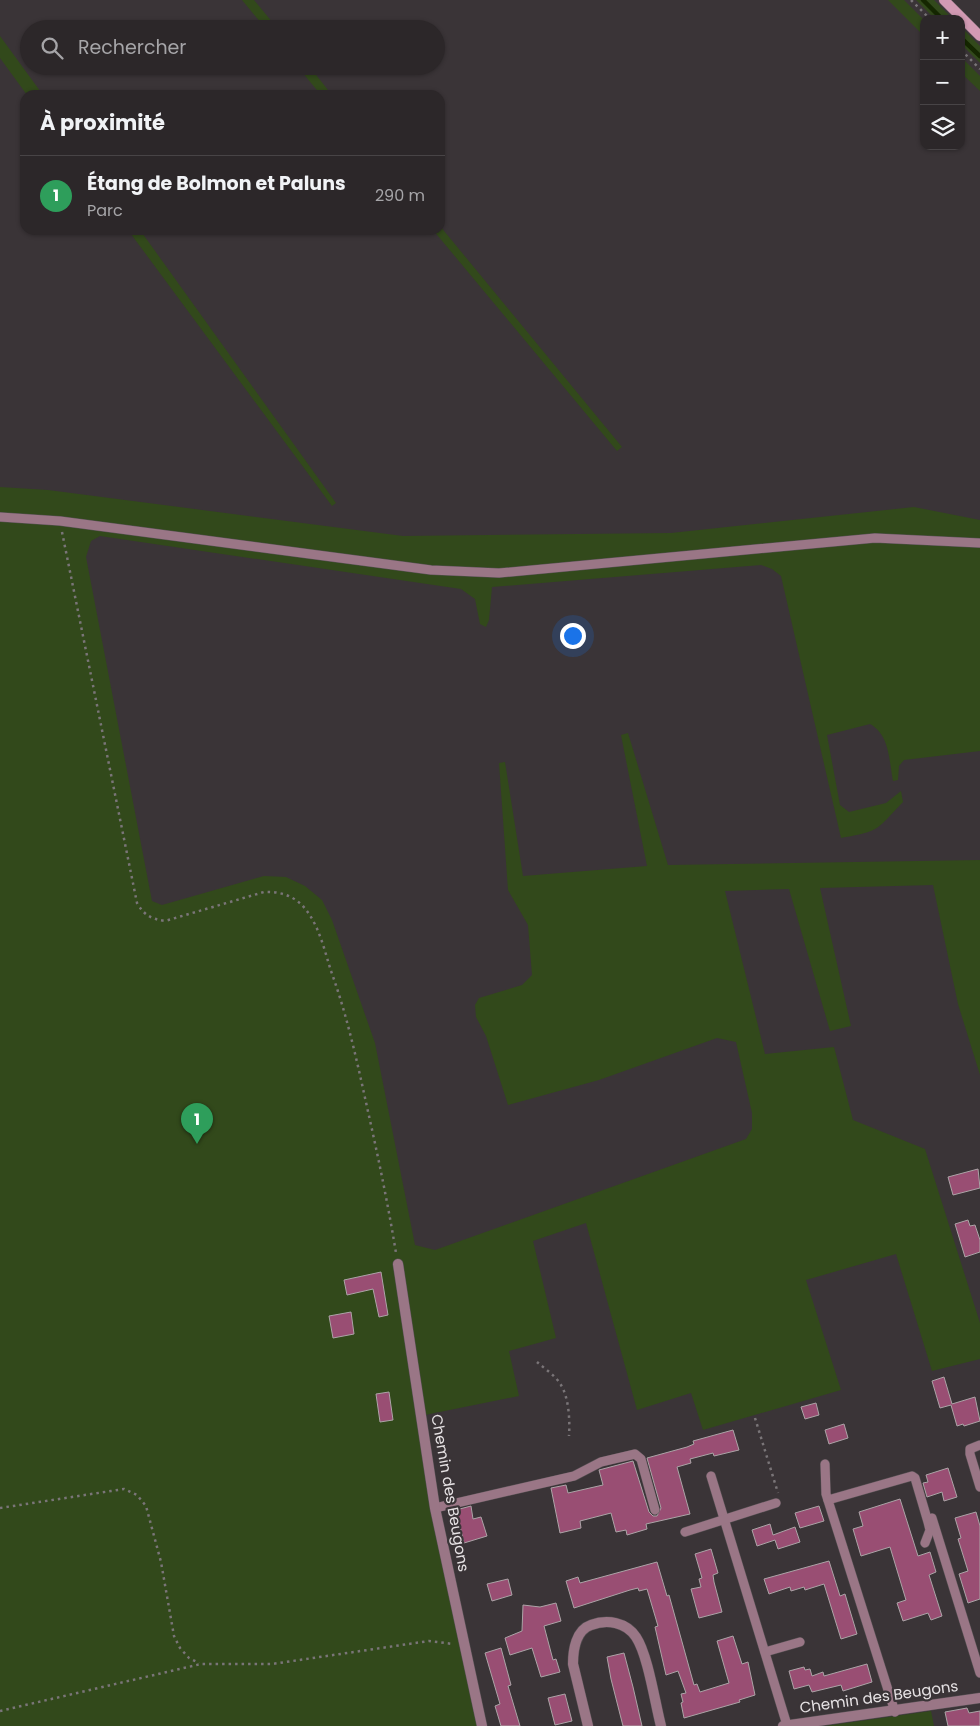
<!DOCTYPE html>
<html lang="fr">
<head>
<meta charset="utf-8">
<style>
	:root { --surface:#2c2729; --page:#342f31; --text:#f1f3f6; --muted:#a6a5a8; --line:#484446; --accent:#db2777 }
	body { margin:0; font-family:Poppins,sans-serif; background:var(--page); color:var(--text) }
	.controls { position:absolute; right:15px; top:15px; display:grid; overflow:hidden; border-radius:10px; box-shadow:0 1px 4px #0004 }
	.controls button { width:45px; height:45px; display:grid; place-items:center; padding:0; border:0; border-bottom:1px solid var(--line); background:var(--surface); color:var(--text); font:25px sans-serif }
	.you { position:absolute; left:572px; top:635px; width:18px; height:18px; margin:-12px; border:4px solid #fff; border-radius:50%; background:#1a73e8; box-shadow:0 0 0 8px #1a73e833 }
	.badge { display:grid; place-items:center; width:32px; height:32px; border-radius:50%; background:var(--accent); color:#fff; font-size:16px; font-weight:700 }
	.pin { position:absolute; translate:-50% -41px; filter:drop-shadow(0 1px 2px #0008) }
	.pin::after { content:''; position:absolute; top:26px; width:18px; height:15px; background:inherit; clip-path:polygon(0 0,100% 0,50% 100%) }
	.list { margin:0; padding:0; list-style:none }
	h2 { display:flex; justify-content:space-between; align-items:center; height:65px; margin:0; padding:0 20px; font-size:21px }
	h2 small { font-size:16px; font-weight:400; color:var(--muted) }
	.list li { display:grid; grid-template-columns:32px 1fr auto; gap:15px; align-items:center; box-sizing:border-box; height:80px; padding:0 20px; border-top:1px solid var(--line) }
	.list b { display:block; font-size:19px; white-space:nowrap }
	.list p { margin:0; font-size:16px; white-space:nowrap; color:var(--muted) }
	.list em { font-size:16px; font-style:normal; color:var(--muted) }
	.icon { flex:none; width:28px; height:28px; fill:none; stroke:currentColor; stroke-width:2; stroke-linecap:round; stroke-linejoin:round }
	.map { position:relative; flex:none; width:980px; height:1726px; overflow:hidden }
	.search { position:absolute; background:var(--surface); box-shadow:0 1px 4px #0004; left:20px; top:20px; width:425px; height:55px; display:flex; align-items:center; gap:12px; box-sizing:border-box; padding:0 18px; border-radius:28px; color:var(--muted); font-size:19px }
	.panel { position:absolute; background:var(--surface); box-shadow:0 1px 4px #0004; left:20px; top:90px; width:425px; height:145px; border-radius:15px }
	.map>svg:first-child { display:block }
</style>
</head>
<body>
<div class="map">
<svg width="980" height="1726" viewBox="0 0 980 1726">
	<rect width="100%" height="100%" fill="#3a3437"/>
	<g fill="#32491b">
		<path d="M 242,0 L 254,0 L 278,29 L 266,29 Z"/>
		<path d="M 888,0 L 904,0 L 924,20 L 924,36 Z"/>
		<path d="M 916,0 L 934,0 L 953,19 L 935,19 Z"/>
		<path d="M 961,27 L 980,46 L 980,63 L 961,44 Z"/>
		<path d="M 0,36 L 43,95 L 27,95 L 0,58 Z"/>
		<path d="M 961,57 L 980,76 L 980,91 L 961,73 Z"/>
		<path d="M 297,66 L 309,66 L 332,95 L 321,95 Z"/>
		<path d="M 440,226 L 622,447 L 617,451 L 433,230 L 440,230 Z"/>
		<path d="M 128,230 L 140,230 L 336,503 L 332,506 Z"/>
		<path d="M 0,487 L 48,490 L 403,536 L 671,533 L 914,507 L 980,520 L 980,751 L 904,760 L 899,766 L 898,780 L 893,781 C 889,761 890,735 870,724 L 827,735 L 840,805 L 849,812 L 886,803 L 901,791 L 903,802 C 876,830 881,831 841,838 L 781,576 L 772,569 L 761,565 L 492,587 L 489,620 L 486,627 L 480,624 L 475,599 L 461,589 L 100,536 L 91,541 L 86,557 L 152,901 L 162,905 L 264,876 L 286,877 L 305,886 L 322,900 L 332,920 L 375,1043 L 415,1245 L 435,1250 L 746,1139 L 752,1129 L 752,1113 L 736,1042 L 717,1038 L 599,1080 L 508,1105 L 486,1036 L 476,1017 L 475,1005 L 479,998 L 522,985 L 532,975 L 528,925 L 508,890 L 499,763 L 505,762 L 523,876 L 647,866 L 621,735 L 628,733 L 668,865 L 980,860 L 980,1075 L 958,1004 L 933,885 L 820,888 L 851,1026 L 830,1031 L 789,889 L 725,891 L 765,1054 L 834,1047 L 853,1120 L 925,1149 L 980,1323 L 980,1359 L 932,1371 L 896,1254 L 806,1280 L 841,1390 L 703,1430 L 691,1393 L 637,1410 L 586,1223 L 533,1241 L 556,1338 L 509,1351 L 519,1396 L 425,1415 L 441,1514 L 486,1726 L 0,1726 Z"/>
		<path d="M 931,1711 L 934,1726 L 825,1726 Z"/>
	</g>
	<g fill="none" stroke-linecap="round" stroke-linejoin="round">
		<g stroke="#152701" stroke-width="4.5">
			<path d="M 923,0 L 942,19"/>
			<path d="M 961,38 L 980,56"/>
		</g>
	</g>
	<g fill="#994e73" stroke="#aca4a7">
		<path d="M 978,1169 L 980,1188 L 953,1195 L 948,1177 Z"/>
		<path d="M 968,1220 L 970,1226 L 975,1225 L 980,1240 L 980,1252 L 965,1257 L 955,1224 Z"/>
		<path d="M 381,1272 L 388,1315 L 379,1317 L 373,1289 L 347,1295 L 344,1280 Z"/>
		<path d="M 351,1312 L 354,1334 L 333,1338 L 329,1316 Z"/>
		<path d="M 944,1377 L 952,1404 L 975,1397 L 980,1421 L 964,1426 L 963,1424 L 957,1426 L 951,1405 L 940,1408 L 932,1381 Z"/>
		<path d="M 389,1392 L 393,1420 L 380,1422 L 376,1394 Z"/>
		<path d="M 816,1403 L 819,1415 L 805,1419 L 801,1407 Z"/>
		<path d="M 844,1424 L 848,1438 L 829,1444 L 825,1430 Z"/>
		<path d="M 733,1430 L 739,1450 L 714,1456 L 713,1453 L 690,1459 L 691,1463 L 677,1467 L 690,1514 L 646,1524 L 647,1529 L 627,1535 L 626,1530 L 616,1532 L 611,1513 L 580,1521 L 581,1528 L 560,1533 L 551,1488 L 566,1485 L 568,1493 L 603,1485 L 599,1470 L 633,1461 L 649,1512 L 653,1516 L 657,1516 L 661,1508 L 647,1458 L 687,1447 L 694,1444 L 693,1441 Z"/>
		<path d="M 948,1468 L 957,1497 L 944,1501 L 942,1492 L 927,1497 L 923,1483 L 928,1482 L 926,1475 Z"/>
		<path d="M 900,1499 L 918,1556 L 930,1552 L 936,1572 L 929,1575 L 942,1616 L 931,1620 L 928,1613 L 903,1621 L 897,1603 L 906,1600 L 890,1547 L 861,1556 L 853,1529 L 863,1526 L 859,1512 Z"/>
		<path d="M 471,1506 L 473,1519 L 481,1517 L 487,1536 L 464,1543 L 456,1510 Z"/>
		<path d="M 819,1506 L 824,1521 L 800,1528 L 795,1513 Z"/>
		<path d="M 976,1512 L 980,1526 L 980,1599 L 968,1603 L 959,1574 L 968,1571 L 958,1539 L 961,1538 L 955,1518 Z"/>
		<path d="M 770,1524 L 773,1535 L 795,1527 L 800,1542 L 778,1549 L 775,1540 L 757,1546 L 752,1530 Z"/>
		<path d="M 711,1549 L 718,1573 L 713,1575 L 714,1582 L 722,1612 L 699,1618 L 691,1589 L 701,1587 L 699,1579 L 702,1578 L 695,1554 Z"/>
		<path d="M 829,1561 L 840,1596 L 845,1594 L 857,1634 L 841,1639 L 824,1584 L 805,1590 L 804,1587 L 791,1591 L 790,1587 L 769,1594 L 764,1579 Z"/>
		<path d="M 657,1562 L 667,1596 L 669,1595 L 694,1685 L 697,1684 L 700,1692 L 729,1683 L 717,1641 L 733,1636 L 742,1664 L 748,1662 L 755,1695 L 739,1700 L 740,1702 L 684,1718 L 681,1703 L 683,1702 L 681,1694 L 686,1693 L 678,1671 L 666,1675 L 655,1627 L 658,1626 L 647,1589 L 639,1591 L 638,1588 L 630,1590 L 574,1608 L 566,1581 L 578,1577 L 580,1583 Z"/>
		<path d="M 508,1579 L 512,1595 L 492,1601 L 487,1584 Z"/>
		<path d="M 556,1603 L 561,1621 L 544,1626 L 553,1660 L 556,1659 L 560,1672 L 541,1677 L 532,1648 L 510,1655 L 505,1638 L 522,1631 L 523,1605 L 540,1607 Z"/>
		<path d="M 501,1648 L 511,1685 L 508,1686 L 520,1726 L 501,1726 L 495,1706 L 500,1704 L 485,1653 Z"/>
		<path d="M 624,1653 L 633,1687 L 642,1726 L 623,1726 L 611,1679 L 607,1657 Z"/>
		<path d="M 867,1664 L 872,1682 L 843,1691 L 841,1685 L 812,1692 L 809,1685 L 794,1689 L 789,1671 L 804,1667 L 805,1670 L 810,1669 L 812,1676 L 823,1672 L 824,1676 Z"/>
		<path d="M 565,1694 L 572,1721 L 555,1725 L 548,1698 Z"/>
		<path d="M 967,1708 L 969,1713 L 980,1711 L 980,1726 L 948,1726 L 945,1712 Z"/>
	</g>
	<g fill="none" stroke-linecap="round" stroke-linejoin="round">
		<defs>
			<g id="lane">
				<path d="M 0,517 L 60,521 L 431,570 L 499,573 L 875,538 L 980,543"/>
				<path d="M 980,1445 L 970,1449 L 970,1454 L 980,1487"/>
				<path d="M 825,1464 L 826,1494 L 895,1712"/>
				<path d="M 711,1476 L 787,1725"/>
				<path d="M 828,1500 L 912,1476 L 915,1478 L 928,1522 L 930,1530 L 925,1543"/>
				<path d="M 435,1508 L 574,1476 L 601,1462 L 635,1454 L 641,1459 L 655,1510"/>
				<path d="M 932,1518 L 980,1673"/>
				<path d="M 685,1532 L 776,1503"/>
				<path d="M 765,1652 L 800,1642"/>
			</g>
			<g id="street">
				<path d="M 398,1264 L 435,1508 L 482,1726"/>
				<path d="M 588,1726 L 573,1664 C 573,1650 576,1630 591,1625 C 607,1619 626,1622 636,1637 C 648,1655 655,1703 661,1726"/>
				<path d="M 783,1726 L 980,1698"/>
			</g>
			<path id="secondary" d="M 944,0 L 980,36"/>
		</defs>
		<use href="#lane" stroke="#565053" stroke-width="10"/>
		<use href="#street" stroke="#565053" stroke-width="11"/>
		<use href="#secondary" stroke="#565053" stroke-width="11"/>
		<g stroke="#7a7578" stroke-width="2.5" stroke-dasharray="2.5 4" stroke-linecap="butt">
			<path d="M 911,0 L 930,19"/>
			<path d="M 961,50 L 980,69"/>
			<path d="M 62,532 L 137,903 C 144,915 151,919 165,921 L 264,892 C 283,891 299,898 309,914 C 320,930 325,952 331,971 C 347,1015 357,1061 367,1107 C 378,1156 388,1204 396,1253"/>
			<path d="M 537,1362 C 545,1369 556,1376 561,1385 C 569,1398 570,1421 569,1436"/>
			<path d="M 755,1418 L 778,1493"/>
			<path d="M 0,1508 L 111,1491 L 124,1489 L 137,1495 L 146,1506 L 161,1562 L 174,1636 L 180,1648 L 189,1658 L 199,1663"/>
			<path d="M 0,1711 L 201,1664 L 272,1664 L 429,1641 L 453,1644"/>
		</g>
		<use href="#lane" stroke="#9a7686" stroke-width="9"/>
		<use href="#street" stroke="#9a7686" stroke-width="10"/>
		<use href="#secondary" stroke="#d29ab3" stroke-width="10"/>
	</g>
	<g text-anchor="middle" stroke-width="4.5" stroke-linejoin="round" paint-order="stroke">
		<g font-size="15" fill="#e6e2e4" stroke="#3a3437">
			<text transform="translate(450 1493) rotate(80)" y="5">Chemin des Beugons</text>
			<text transform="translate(879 1697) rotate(-8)" y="5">Chemin des Beugons</text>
		</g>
	</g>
</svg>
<div class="controls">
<button>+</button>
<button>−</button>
<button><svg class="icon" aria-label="layers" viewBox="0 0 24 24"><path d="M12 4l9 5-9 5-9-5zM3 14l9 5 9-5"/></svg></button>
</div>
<div class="you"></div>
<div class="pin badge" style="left:197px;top:1144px;background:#2e9e5b">1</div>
<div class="search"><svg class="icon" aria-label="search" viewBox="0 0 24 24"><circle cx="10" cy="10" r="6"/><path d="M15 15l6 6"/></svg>Rechercher</div>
<section class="panel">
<h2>À proximité<small></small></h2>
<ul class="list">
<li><span class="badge" style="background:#2e9e5b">1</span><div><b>Étang de Bolmon et Paluns</b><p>Parc</p></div><em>290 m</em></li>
</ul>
</section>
</div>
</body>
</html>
